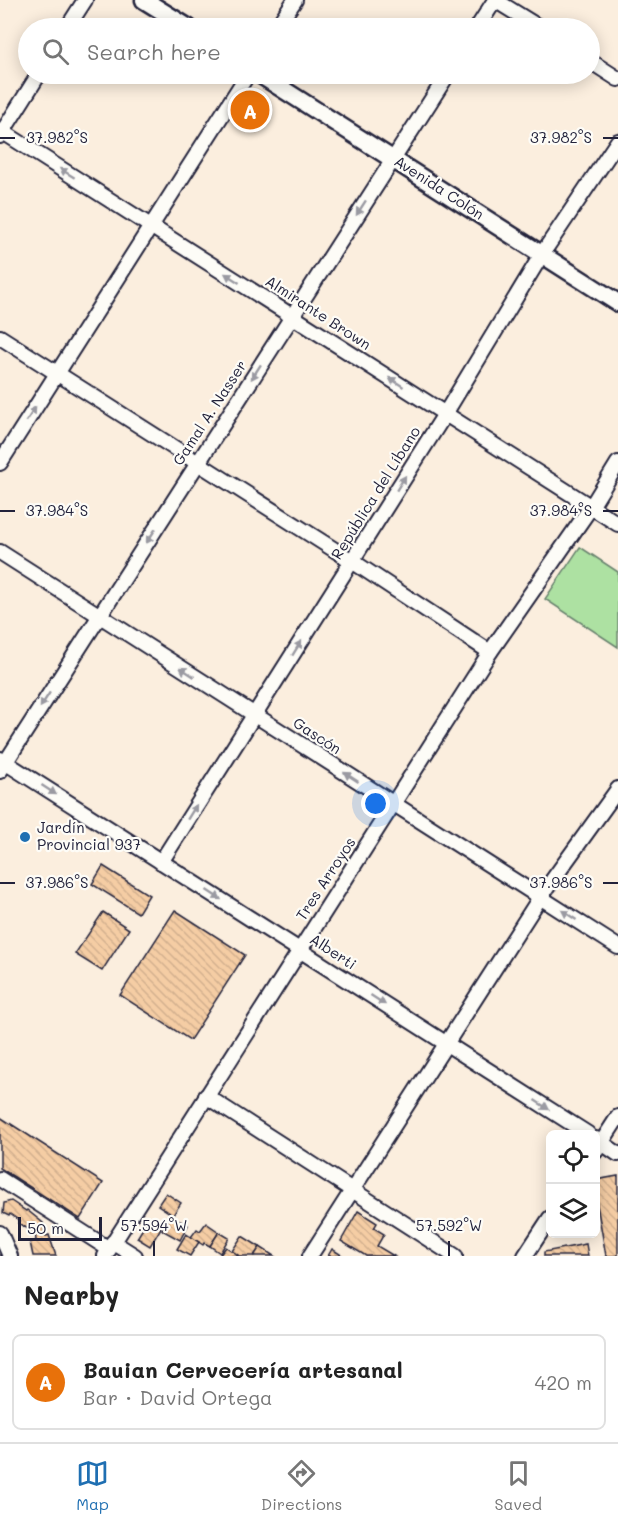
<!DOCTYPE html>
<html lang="en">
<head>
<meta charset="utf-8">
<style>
	:root { --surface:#fff; --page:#f2f2f2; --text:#222; --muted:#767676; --line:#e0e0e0; --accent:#1f6fb2 }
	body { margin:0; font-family:Mali,sans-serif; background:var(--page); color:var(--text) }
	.controls { position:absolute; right:18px; bottom:18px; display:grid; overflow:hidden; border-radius:9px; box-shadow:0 3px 15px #0003 }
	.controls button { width:54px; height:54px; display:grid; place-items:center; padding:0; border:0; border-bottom:2px solid var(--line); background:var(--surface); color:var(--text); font:30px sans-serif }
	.scale { position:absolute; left:18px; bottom:15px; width:84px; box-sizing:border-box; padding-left:6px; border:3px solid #22223b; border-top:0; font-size:16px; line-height:21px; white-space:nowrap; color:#22223b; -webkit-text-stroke:4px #fdfcf7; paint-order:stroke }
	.you { position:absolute; left:376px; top:804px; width:21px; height:21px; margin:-15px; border:4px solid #fff; border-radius:50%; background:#1a73e8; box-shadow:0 0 0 9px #1a73e833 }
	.badge { display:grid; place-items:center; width:39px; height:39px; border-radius:50%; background:var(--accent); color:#fff; font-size:20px; font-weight:700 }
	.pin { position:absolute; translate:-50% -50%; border:3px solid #fff; box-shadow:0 2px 6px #0006 }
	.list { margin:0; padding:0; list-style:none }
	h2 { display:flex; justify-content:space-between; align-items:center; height:78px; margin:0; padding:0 24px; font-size:26px }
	h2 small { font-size:20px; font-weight:400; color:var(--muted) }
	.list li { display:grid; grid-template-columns:39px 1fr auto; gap:18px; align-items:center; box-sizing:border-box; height:96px; margin:0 12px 12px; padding:0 12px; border:2px solid var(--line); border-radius:9px }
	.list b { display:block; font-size:22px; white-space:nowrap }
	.list p { margin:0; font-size:20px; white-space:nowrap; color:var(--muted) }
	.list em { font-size:20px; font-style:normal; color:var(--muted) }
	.icon { flex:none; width:33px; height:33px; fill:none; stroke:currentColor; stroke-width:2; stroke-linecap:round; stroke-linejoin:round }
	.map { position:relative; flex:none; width:618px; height:1256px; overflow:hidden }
	.search { position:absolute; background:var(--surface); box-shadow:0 3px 15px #0003; left:18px; right:18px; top:18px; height:66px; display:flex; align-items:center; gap:15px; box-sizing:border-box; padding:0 21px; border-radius:33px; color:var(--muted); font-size:22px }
	.sheet { height:186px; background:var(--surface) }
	nav { display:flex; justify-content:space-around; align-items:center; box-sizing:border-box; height:84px; border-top:2px solid var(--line); background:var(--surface); font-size:16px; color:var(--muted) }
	nav a { display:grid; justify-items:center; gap:3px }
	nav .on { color:var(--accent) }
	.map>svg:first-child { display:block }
</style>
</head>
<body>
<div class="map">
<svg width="618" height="1256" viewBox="0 0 618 1256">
	<defs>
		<pattern id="building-back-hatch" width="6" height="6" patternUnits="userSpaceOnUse" patternTransform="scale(1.5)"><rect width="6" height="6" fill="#f5cda4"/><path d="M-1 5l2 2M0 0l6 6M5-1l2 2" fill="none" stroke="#d2b08e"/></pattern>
	</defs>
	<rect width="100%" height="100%" fill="#fbeede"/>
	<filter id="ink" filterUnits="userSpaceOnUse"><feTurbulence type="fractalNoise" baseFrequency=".0167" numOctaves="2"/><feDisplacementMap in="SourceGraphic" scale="12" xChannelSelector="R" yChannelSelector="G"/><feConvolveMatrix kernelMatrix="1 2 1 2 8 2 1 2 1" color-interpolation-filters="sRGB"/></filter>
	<g filter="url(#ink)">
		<path fill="#ade1a2" stroke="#68826e" stroke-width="1.5" d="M 580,547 L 618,572 L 618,647 L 545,599 Z"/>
		<g fill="url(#building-back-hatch)" stroke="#22223b" stroke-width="1.5">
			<path d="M 103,866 L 149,895 L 138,913 L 92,884 Z"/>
			<path d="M 175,910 L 245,955 L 190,1040 L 120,995 Z"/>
			<path d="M 103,912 L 129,929 L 102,971 L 75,954 Z"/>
			<path d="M 0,1117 L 103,1183 L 80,1219 L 0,1168 Z"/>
			<path d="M 618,1176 L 618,1256 L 606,1256 L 596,1199 L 596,1180 Z"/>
			<path d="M 166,1193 L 181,1203 L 173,1215 L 158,1205 Z"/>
			<path d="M 11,1201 L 26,1211 L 27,1210 L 43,1223 L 46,1236 L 49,1235 L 56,1256 L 33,1256 L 30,1242 L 36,1241 L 35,1231 L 31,1228 L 30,1230 L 18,1223 L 20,1221 L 10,1214 L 9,1216 L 3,1213 L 4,1203 Z"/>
			<path d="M 358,1211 L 377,1223 L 374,1228 L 384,1234 L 377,1246 L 394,1256 L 366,1256 L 341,1241 Z"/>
			<path d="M 170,1216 L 188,1225 L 180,1240 L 162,1230 Z"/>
			<path d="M 148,1220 L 161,1228 L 150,1246 L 137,1238 Z"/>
			<path d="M 206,1223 L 219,1232 L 210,1246 L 204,1243 L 203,1245 L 191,1237 L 197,1229 L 200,1231 Z"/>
			<path d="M 219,1232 L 229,1238 L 220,1253 L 210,1246 Z"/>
			<path d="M 186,1234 L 199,1242 L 190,1256 L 177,1249 Z"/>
			<path d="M 242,1236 L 260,1247 L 254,1256 L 239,1256 L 232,1251 Z"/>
			<path d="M 586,1244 L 588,1256 L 544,1256 L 544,1252 Z"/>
			<path d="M 226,1247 L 238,1255 L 237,1256 L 219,1256 Z"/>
			<path d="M 260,1247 L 274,1256 L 254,1256 Z"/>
			<path d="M 332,1249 L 343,1256 L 328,1256 Z"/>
		</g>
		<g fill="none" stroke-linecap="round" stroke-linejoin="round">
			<defs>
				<g id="minor">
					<path d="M 67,28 L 85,0"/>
					<path d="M 276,28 L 295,0"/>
					<path d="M 477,28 L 495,0 L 540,28"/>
					<path d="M 590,61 L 618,79"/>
					<path d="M 0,130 L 618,524"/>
					<path d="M 0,136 L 39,74"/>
					<path d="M 0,337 L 352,561 L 490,652"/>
					<path d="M 0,463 L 248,74"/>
					<path d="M 0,552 L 618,947"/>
					<path d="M 0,759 L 588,1134"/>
					<path d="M 0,771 L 448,74"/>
					<path d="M 161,862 L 445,414 L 542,254 L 618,141"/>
					<path d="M 206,1096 L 455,1256"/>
					<path d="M 596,1139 L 618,1154"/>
					<path d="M 596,1151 L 618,1117"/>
					<path d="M 0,1179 L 109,1249"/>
					<path d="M 0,1233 L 10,1256"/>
					<path d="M 113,1242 L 135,1256"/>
					<path d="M 105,1256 L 490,652 L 591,507 L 618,463"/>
					<path d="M 310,1256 L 541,896 L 618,789"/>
					<path d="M 525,1256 L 550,1218"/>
				</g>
				<g id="major">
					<path d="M 144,0 L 189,28"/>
					<path d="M 259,74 L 618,303"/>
				</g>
			</defs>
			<use href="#minor" stroke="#22223b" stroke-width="18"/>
			<use href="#major" stroke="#22223b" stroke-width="21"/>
			<use href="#minor" stroke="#fdfcf7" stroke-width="14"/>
			<use href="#major" stroke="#fdfcf7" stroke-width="16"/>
		</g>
		<defs><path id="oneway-solid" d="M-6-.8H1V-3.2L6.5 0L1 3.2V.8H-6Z" transform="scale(1.5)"/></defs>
		<g fill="#9a9aa2">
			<use href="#oneway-solid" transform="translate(67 173) rotate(-148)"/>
			<use href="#oneway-solid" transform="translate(361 208) rotate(123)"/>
			<use href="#oneway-solid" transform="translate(232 278) rotate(-147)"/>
			<use href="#oneway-solid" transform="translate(256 372) rotate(123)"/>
			<use href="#oneway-solid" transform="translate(396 382) rotate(-147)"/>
			<use href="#oneway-solid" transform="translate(31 414) rotate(-57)"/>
			<use href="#oneway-solid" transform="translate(401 483) rotate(-58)"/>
			<use href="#oneway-solid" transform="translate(151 536) rotate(123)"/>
			<use href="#oneway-solid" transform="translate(297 648) rotate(-58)"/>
			<use href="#oneway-solid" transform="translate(187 672) rotate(-147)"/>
			<use href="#oneway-solid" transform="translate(45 700) rotate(123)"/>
			<use href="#oneway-solid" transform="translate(351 777) rotate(-147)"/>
			<use href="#oneway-solid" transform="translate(49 790) rotate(33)"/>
			<use href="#oneway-solid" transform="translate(192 812) rotate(-58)"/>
			<use href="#oneway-solid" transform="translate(214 895) rotate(33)"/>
			<use href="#oneway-solid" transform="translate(569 915) rotate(-147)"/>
			<use href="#oneway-solid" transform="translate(378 1000) rotate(33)"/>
			<use href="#oneway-solid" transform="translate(542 1105) rotate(33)"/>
		</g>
	</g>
	<path fill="none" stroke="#22223b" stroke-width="2" d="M 0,138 L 15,138M 603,138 L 618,138M 0,511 L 15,511M 603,511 L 618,511M 0,883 L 15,883M 603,883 L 618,883M 154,1241 L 154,1256M 449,1241 L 449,1256"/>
	<circle fill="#1f6fb2" stroke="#fdfcf7" stroke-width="2" cx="25" cy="837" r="6"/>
	<g text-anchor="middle" stroke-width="4.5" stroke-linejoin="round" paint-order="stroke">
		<g font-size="15" fill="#22223b" stroke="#fdfcf7">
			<text transform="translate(439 188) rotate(33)" y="5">Avenida Colón</text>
			<text transform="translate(318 313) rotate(33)" y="5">Almirante Brown</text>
			<text transform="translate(210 413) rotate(-57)" y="5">Gamal A. Nasser</text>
			<text transform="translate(376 493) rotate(-58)" y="5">República del Líbano</text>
			<text transform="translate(317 736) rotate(33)" y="5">Gascón</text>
			<text transform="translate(326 879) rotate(-57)" y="5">Tres Arroyos</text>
			<text transform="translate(333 952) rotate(33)" y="5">Alberti</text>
		</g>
		<g font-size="15" fill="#22223b" stroke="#fdfcf7" text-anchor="start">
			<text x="37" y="833">Jardín<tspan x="37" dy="17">Provincial 937</tspan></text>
		</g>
	</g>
	<g font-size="15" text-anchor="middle" fill="#22223b" stroke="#fdfcf7" stroke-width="4.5" stroke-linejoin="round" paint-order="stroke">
		<text x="57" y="143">37.982°S</text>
		<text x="561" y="143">37.982°S</text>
		<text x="57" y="516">37.984°S</text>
		<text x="561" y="516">37.984°S</text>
		<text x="57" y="888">37.986°S</text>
		<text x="561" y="888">37.986°S</text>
		<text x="154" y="1231">57.594°W</text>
		<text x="449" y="1231">57.592°W</text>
	</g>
</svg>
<div class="controls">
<button><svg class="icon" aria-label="locate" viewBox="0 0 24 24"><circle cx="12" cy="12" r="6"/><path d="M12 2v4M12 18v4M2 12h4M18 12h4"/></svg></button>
<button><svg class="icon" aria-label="layers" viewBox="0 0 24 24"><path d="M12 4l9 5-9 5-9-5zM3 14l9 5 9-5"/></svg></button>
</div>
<div class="scale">50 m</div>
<div class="you"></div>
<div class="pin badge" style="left:250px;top:110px;background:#e8710a">A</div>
<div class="search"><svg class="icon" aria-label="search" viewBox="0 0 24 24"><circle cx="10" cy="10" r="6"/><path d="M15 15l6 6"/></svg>Search here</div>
</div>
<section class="sheet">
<h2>Nearby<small></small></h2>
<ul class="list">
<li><span class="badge" style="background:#e8710a">A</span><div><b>Bauian Cervecería artesanal</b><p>Bar · David Ortega</p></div><em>420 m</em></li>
</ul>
</section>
<nav>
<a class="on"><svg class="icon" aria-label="map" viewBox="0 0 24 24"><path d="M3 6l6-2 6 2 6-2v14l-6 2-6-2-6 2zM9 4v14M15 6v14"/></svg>Map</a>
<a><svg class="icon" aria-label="directions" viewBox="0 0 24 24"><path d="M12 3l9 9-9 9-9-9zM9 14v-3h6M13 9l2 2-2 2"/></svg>Directions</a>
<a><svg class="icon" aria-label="saved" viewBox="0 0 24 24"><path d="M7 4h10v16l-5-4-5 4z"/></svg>Saved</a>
</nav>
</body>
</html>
